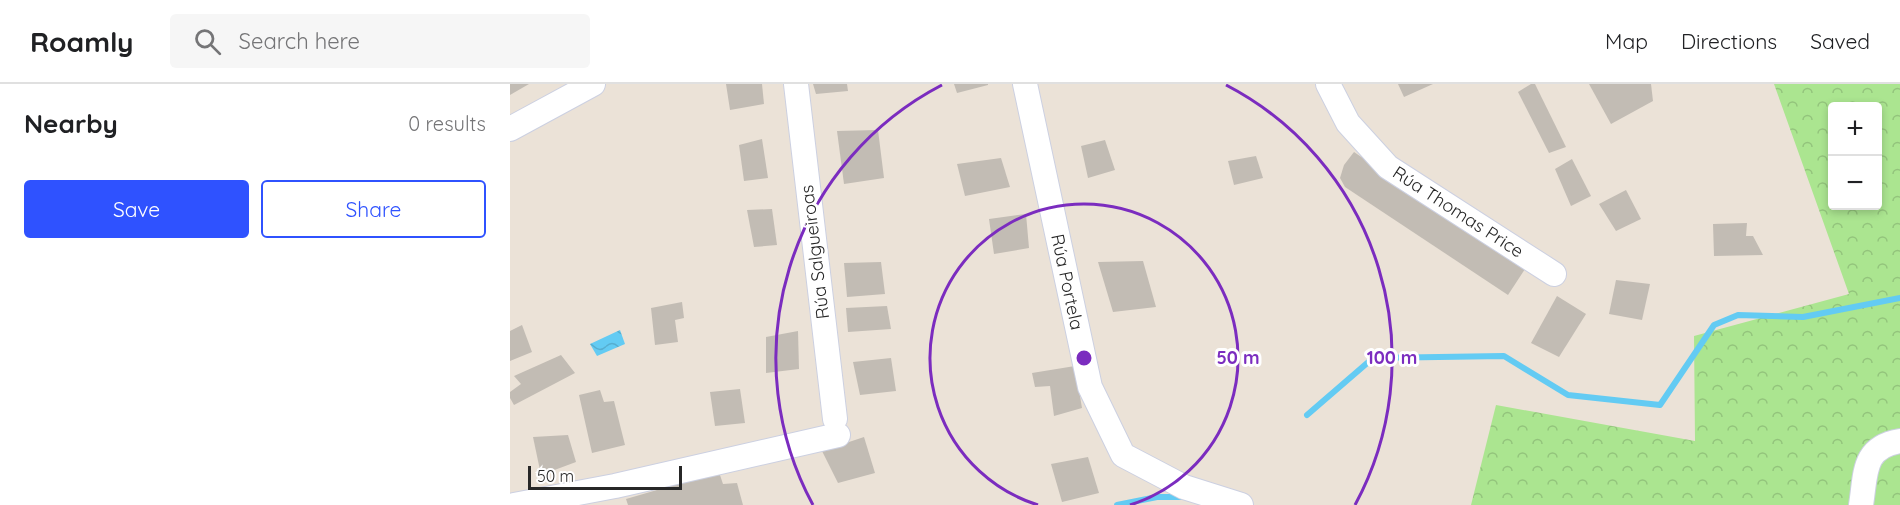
<!DOCTYPE html>
<html lang="en">
<head>
<meta charset="utf-8">
<style>
	:root { --surface:#fff; --page:#f6f6f6; --text:#202124; --muted:#757577; --line:#e0e0e0; --accent:#2f52ff }
	body { margin:0; font-family:Quicksand,sans-serif; background:var(--page); color:var(--text) }
	.controls { position:absolute; right:18px; top:18px; display:grid; overflow:hidden; border-radius:6px; box-shadow:0 3px 9px #0003 }
	.controls button { width:54px; height:54px; display:grid; place-items:center; padding:0; border:0; border-bottom:2px solid var(--line); background:var(--surface); color:var(--text); font:30px sans-serif }
	.scale { position:absolute; left:18px; bottom:15px; width:154px; box-sizing:border-box; padding-left:6px; border:3px solid #272727; border-top:0; font-size:16px; line-height:21px; white-space:nowrap; color:#272727; -webkit-text-stroke:4px #fff; paint-order:stroke }
	.list { margin:0; padding:0; list-style:none }
	h2 { display:flex; justify-content:space-between; align-items:center; height:78px; margin:0; padding:0 24px; font-size:26px }
	h2 small { font-size:20px; font-weight:400; color:var(--muted) }
	.actions { display:flex; gap:12px; padding:18px 24px }
	.actions a { flex:1; padding:14px 0; border:2px solid var(--accent); border-radius:6px; text-align:center; font-size:21px; color:var(--accent) }
	.actions .main { background:var(--accent); color:#fff }
	.icon { flex:none; width:33px; height:33px; fill:none; stroke:currentColor; stroke-width:2; stroke-linecap:round; stroke-linejoin:round }
	.map { position:relative; flex:none; width:1390px; height:421px; overflow:hidden }
	header { display:flex; align-items:center; gap:36px; box-sizing:border-box; height:84px; padding:0 30px; background:var(--surface); border-bottom:2px solid var(--line) }
	header strong { font-size:28px }
	nav { display:flex; gap:33px; margin-inline-start:auto; font-size:21px }
	.search { width:420px; height:54px; background:var(--page); display:flex; align-items:center; gap:15px; box-sizing:border-box; padding:0 21px; border-radius:6px; color:var(--muted); font-size:22px }
	main { display:flex }
	aside { flex:1; background:var(--surface) }
	.map>svg:first-child { display:block }
</style>
</head>
<body>
<header>
<strong>Roamly</strong>
<div class="search"><svg class="icon" aria-label="search" viewBox="0 0 24 24"><circle cx="10" cy="10" r="6"/><path d="M15 15l6 6"/></svg>Search here</div>
<nav><a>Map</a><a>Directions</a><a>Saved</a></nav>
</header>
<main>
<aside>
<h2>Nearby<small>0 results</small></h2>
<ul class="list">
</ul>
<div class="actions"><a class="main">Save</a><a>Share</a></div>
</aside>
<div class="map">
<svg width="1390" height="421" viewBox="0 0 1390 421">
	<defs>
		<pattern id="forest-crowns" width="20" height="18" patternUnits="userSpaceOnUse" patternTransform="scale(1.5)"><rect width="20" height="18" fill="#abe590"/><path d="M2 6a3 3 0 1 1 6 0M12 15a3 3 0 1 1 6 0" fill="none" stroke="#93c47c"/></pattern>
		<pattern id="water-waves" width="16" height="10" patternUnits="userSpaceOnUse" patternTransform="scale(1.5)"><rect width="16" height="10" fill="#63cbf3"/><path d="M0 5q4-4 8 0t8 0" fill="none" stroke="#56aed0"/></pattern>
	</defs>
	<rect width="100%" height="100%" fill="#ebe2d7"/>
	<path fill="url(#forest-crowns)" fill-rule="evenodd" d="M 1264,0 L 1390,0 L 1390,421 L 961,421 L 986,321 L 1185,357 L 1184,252 L 1339,210 ZM 1322,22 L 1368,22 L 1368,122 L 1322,122 Z"/>
	<path fill="url(#water-waves)" d="M 110,246 L 115,260 L 87,272 L 80,260 Z"/>
	<g fill="none" stroke-linecap="round" stroke-linejoin="round">
		<g stroke="#63cbf3" stroke-width="6">
			<path d="M 797,331 L 863,274 L 994,272 L 1058,311 L 1150,321 L 1204,241 L 1228,231 L 1293,233 L 1390,214"/>
			<path d="M 607,421 L 647,413 L 674,413"/>
		</g>
	</g>
	<g fill="#c2bcb4">
		<path d="M 0,0 L 19,0 L 0,11 Z"/>
		<path d="M 216,0 L 252,0 L 254,20 L 220,26 Z"/>
		<path d="M 303,0 L 337,0 L 338,7 L 306,10 Z"/>
		<path d="M 444,0 L 478,0 L 478,1 L 447,9 Z"/>
		<path d="M 888,0 L 923,0 L 894,13 Z"/>
		<path d="M 1021,0 L 1025,0 L 1056,63 L 1039,69 L 1008,8 Z"/>
		<path d="M 1079,0 L 1141,0 L 1143,17 L 1101,40 Z"/>
		<path d="M 368,46 L 374,94 L 334,100 L 327,47 Z"/>
		<path d="M 252,55 L 258,94 L 234,97 L 229,61 Z"/>
		<path d="M 595,56 L 605,86 L 578,94 L 571,62 Z"/>
		<path d="M 844,68 L 1015,185 L 998,211 L 835,103 L 830,94 L 834,81 Z"/>
		<path d="M 746,72 L 753,94 L 724,101 L 718,77 Z"/>
		<path d="M 491,74 L 500,103 L 455,112 L 447,80 Z"/>
		<path d="M 1062,75 L 1081,112 L 1061,122 L 1045,85 Z"/>
		<path d="M 1116,106 L 1131,135 L 1106,147 L 1089,120 Z"/>
		<path d="M 262,125 L 267,161 L 244,163 L 237,126 Z"/>
		<path d="M 516,130 L 519,164 L 484,170 L 479,135 Z"/>
		<path d="M 1237,139 L 1236,152 L 1243,152 L 1253,171 L 1204,172 L 1203,140 Z"/>
		<path d="M 633,177 L 646,223 L 603,228 L 588,178 Z"/>
		<path d="M 371,178 L 375,210 L 337,213 L 334,179 Z"/>
		<path d="M 1106,196 L 1140,200 L 1132,236 L 1099,230 Z"/>
		<path d="M 1047,212 L 1076,230 L 1049,273 L 1021,259 Z"/>
		<path d="M 172,218 L 174,234 L 165,236 L 168,258 L 145,261 L 141,224 Z"/>
		<path d="M 377,222 L 381,245 L 338,248 L 336,224 Z"/>
		<path d="M 12,241 L 22,268 L 0,277 L 0,247 Z"/>
		<path d="M 288,247 L 289,285 L 256,289 L 256,253 Z"/>
		<path d="M 51,271 L 65,289 L 4,321 L 0,314 L 0,308 L 11,300 L 4,292 Z"/>
		<path d="M 381,274 L 386,307 L 350,311 L 343,278 Z"/>
		<path d="M 565,282 L 572,324 L 544,332 L 540,302 L 525,303 L 522,289 Z"/>
		<path d="M 230,305 L 235,339 L 205,342 L 200,308 Z"/>
		<path d="M 90,306 L 94,318 L 104,317 L 115,361 L 82,369 L 69,311 Z"/>
		<path d="M 58,351 L 66,378 L 31,391 L 23,353 Z"/>
		<path d="M 354,353 L 365,389 L 328,399 L 312,367 Z"/>
		<path d="M 578,373 L 589,409 L 552,418 L 541,380 Z"/>
		<path d="M 209,388 L 213,400 L 227,399 L 233,421 L 118,421 L 116,415 Z"/>
	</g>
	<g fill="none" stroke-linecap="round" stroke-linejoin="round">
		<defs>
			<g id="minor">
				<path d="M 286,0 L 325,335"/>
				<path d="M 515,0 L 580,303 L 613,371 L 674,403 L 731,421"/>
				<path d="M 818,0 L 838,39 L 878,83 L 1044,190"/>
				<path d="M 0,45 L 83,0"/>
				<path d="M 4,421 L 105,402 L 328,351"/>
				<path d="M 1351,421 C 1356,390 1352,363 1390,357"/>
			</g>
		</defs>
		<use href="#minor" stroke="#ccd0e1" stroke-width="26"/>
		<use href="#minor" stroke="#fff" stroke-width="24"/>
	</g>
	<g fill="none" stroke="#7b2cbf" stroke-width="3">
		<path d="M528 421A154 154 0 1 1 620 421"/>
		<path d="M303 421A308 308 0 0 1 432 1M716 1A308 308 0 0 1 845 421"/>
	</g>
	<g text-anchor="middle" stroke-width="6" stroke-linejoin="round" paint-order="stroke">
		<g font-size="18" fill="#272727" stroke="#fff">
			<text transform="translate(948 128) rotate(33)" y="6">Rúa Thomas Price</text>
			<text transform="translate(305 168) rotate(-97)" y="6">Rúa Salgueiroas</text>
			<text transform="translate(557 198) rotate(78)" y="6">Rúa Portela</text>
		</g>
	</g>
	<circle cx="574" cy="274" r="9" fill="#7b2cbf" stroke="#fff" stroke-width="3"/>
	<g font-size="18" text-anchor="middle" font-weight="bold" fill="#7b2cbf" stroke="#fff" stroke-width="6" stroke-linejoin="round" paint-order="stroke">
		<text x="728" y="280">50 m</text>
		<text x="882" y="280">100 m</text>
	</g>
</svg>
<div class="controls">
<button>+</button>
<button>−</button>
</div>
<div class="scale">50 m</div>
</div>
</main>
</body>
</html>
